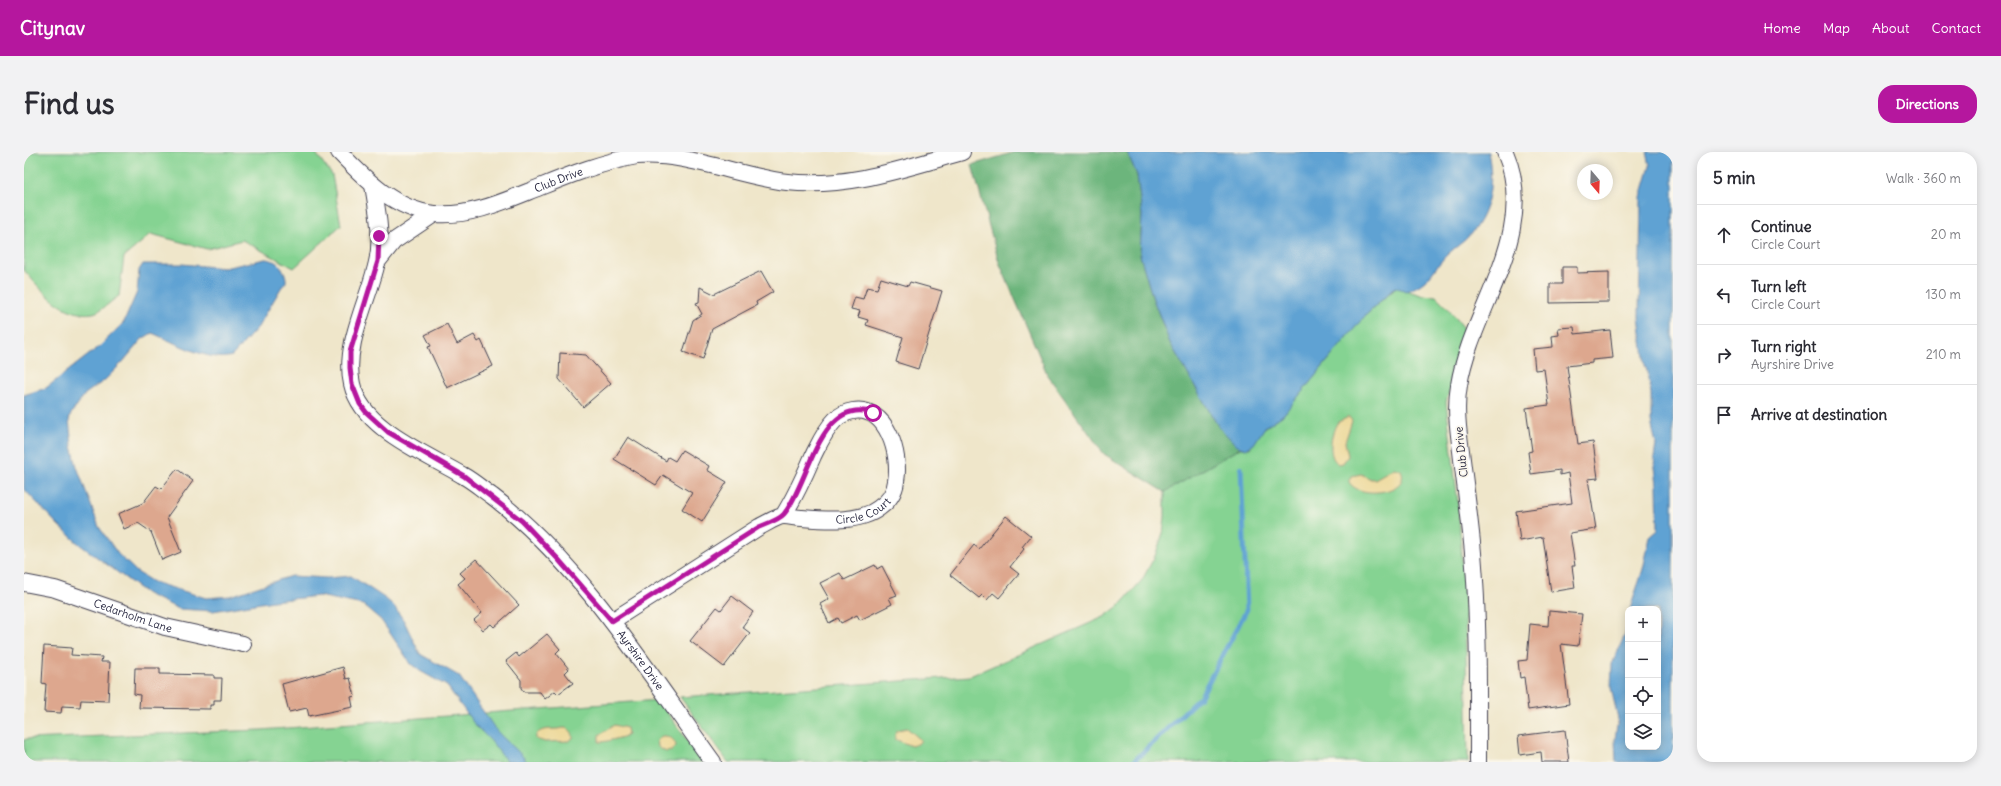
<!DOCTYPE html>
<html lang="en">
<head>
<meta charset="utf-8">
<style>
	:root { --surface:#fff; --page:#f2f2f3; --text:#2b2b33; --muted:#7c7c81; --line:#e1e1e2; --accent:#b5179e }
	body { margin:0; font-family:Delius,sans-serif; background:var(--page); color:var(--text) }
	.controls { position:absolute; right:12px; bottom:12px; display:grid; overflow:hidden; border-radius:8px; box-shadow:0 2px 10px #0003 }
	.controls button { width:36px; height:36px; display:grid; place-items:center; padding:0; border:0; border-bottom:1px solid var(--line); background:var(--surface); color:var(--text); font:20px sans-serif }
	.compass { position:absolute; left:1553px; top:12px; width:36px; height:36px; border-radius:50%; background:var(--surface); box-shadow:0 2px 10px #0003; rotate:161deg }
	.stop { position:absolute; width:12px; height:12px; margin:-9px; border:3px solid #b5179e; border-radius:50%; background:#fff }
	.stop.end { background:#b5179e; border-color:#fff; box-shadow:0 1px 4px #0008 }
	.list { margin:0; padding:0; list-style:none }
	h2 { display:flex; justify-content:space-between; align-items:center; height:52px; margin:0; padding:0 16px; font-size:17px }
	h2 small { font-size:13px; font-weight:400; color:var(--muted) }
	.list li { display:grid; grid-template-columns:26px 1fr auto; gap:12px; align-items:center; box-sizing:border-box; height:60px; padding:0 16px; border-top:1px solid var(--line) }
	.list b { display:block; font-size:15px; white-space:nowrap }
	.list p { margin:0; font-size:13px; white-space:nowrap; color:var(--muted) }
	.list em { font-size:13px; font-style:normal; color:var(--muted) }
	.icon { flex:none; width:22px; height:22px; fill:none; stroke:currentColor; stroke-width:2; stroke-linecap:round; stroke-linejoin:round }
	.map { position:relative; flex:none; width:1649px; height:610px; overflow:hidden; border-radius:16px }
	header { display:flex; align-items:center; gap:24px; box-sizing:border-box; height:56px; padding:0 20px; background:var(--accent); color:#fff }
	header strong { font-size:19px }
	nav { display:flex; gap:22px; margin-inline-start:auto; font-size:14px }
	.intro { display:flex; align-items:center; justify-content:space-between; box-sizing:border-box; height:96px; padding:0 24px }
	h1 { margin:0; font-size:28px }
	.button { padding:10px 18px; border-radius:16px; background:var(--accent); color:#fff; font-size:14px; font-weight:700 }
	main { display:flex; gap:24px; padding:0 24px }
	aside { flex:1; background:var(--surface); border-radius:16px; box-shadow:0 2px 10px #0003 }
	.map>svg:first-child { display:block }
</style>
</head>
<body>
<header>
<strong>Citynav</strong>
<nav><a>Home</a><a>Map</a><a>About</a><a>Contact</a></nav>
</header>
<div class="intro"><h1>Find us</h1><a class="button">Directions</a></div>
<main>
<div class="map">
<svg width="1649" height="610" viewBox="0 0 1649 610">
	<rect width="100%" height="100%" fill="#fbf7ec"/>
	<filter id="ink" filterUnits="userSpaceOnUse"><feTurbulence type="fractalNoise" baseFrequency=".025" numOctaves="2"/><feDisplacementMap in="SourceGraphic" scale="8" xChannelSelector="R" yChannelSelector="G"/><feConvolveMatrix kernelMatrix="1 2 1 2 8 2 1 2 1" color-interpolation-filters="sRGB"/></filter>
	<filter id="wash" filterUnits="userSpaceOnUse"><feTurbulence type="fractalNoise" baseFrequency=".012" numOctaves="4" result="noise"/><feDisplacementMap in="SourceGraphic" scale="16" xChannelSelector="R" yChannelSelector="G"/><feGaussianBlur stdDeviation="0.9" result="paint"/><feColorMatrix in="noise" values="0 0 0 0 0 0 0 0 0 0 0 0 0 0 0 0 0 1.4 0 .05"/><feComposite in="paint" operator="in"/></filter>
	<g filter="url(#wash)">
		<rect width="100%" height="100%" fill="#efe6ca"/>
		<g fill="#85d392" stroke="#547a66">
			<path d="M 6,0 L 291,0 L 308,23 L 317,73 L 270,116 L 218,88 L 183,97 L 127,82 L 100,105 L 95,144 C 88,148 77,160 69,161 C 40,166 17,138 0,118 L 0,7 Z"/>
			<path d="M 1372,135 L 1397,143 L 1412,144 L 1424,156 L 1443,180 L 1422,250 L 1434,351 L 1441,451 L 1444,610 L 704,610 L 656,545 L 946,524 L 1080,465 L 1096,453 L 1118,428 L 1131,404 L 1139,381 L 1141,365 L 1141,340 L 1216,296 L 1226,296 L 1238,278 L 1259,263 L 1339,166 Z"/>
			<path d="M 634,548 L 679,610 L 0,610 L 0,588 L 2,587 L 237,578 Z"/>
		</g>
		<path fill="#6cb57c" stroke="#476c5c" d="M 991,0 L 1103,0 L 1113,23 L 1118,63 L 1116,103 L 1129,147 L 1146,191 L 1194,274 L 1216,296 L 1141,340 L 1080,302 L 1024,224 L 975,110 L 948,13 Z"/>
		<g fill="#eeda9e" stroke="#887e6c">
			<path d="M 1325,265 L 1328,269 L 1321,290 L 1324,304 L 1319,311 L 1315,312 C 1302,306 1307,279 1314,270 Z"/>
			<path d="M 1370,316 L 1377,318 C 1388,341 1335,348 1325,330 L 1328,324 L 1337,322 L 1347,327 L 1351,327 Z"/>
			<path d="M 590,573 L 603,576 L 604,583 C 601,585 577,591 575,590 L 575,583 Z"/>
			<path d="M 539,576 C 545,576 549,579 549,586 L 545,589 L 521,590 L 512,587 L 512,583 C 519,574 529,579 539,576 Z"/>
			<path d="M 883,576 L 897,588 L 894,592 L 887,594 L 871,587 L 871,582 L 873,578 Z"/>
			<path d="M 638,584 C 644,583 651,587 652,594 L 648,599 L 642,600 L 634,595 L 633,587 Z"/>
		</g>
		<g fill="#5fa2d3" stroke="#406287">
			<path d="M 1103,0 L 1464,0 C 1471,32 1465,64 1441,88 C 1434,94 1426,99 1420,106 C 1406,122 1404,132 1382,139 L 1371,135 L 1339,166 L 1259,263 L 1241,275 L 1230,292 L 1222,297 L 1213,294 L 1194,274 L 1146,191 L 1129,147 L 1116,103 L 1118,63 L 1113,23 Z"/>
			<path d="M 1623,0 L 1649,0 L 1649,610 L 1592,610 L 1591,587 L 1594,566 L 1587,536 L 1588,512 L 1601,483 L 1604,464 L 1604,595 L 1634,595 L 1634,457 L 1606,457 L 1619,417 L 1626,385 L 1634,378 L 1633,333 L 1630,306 L 1632,292 L 1627,270 L 1627,242 L 1624,222 L 1621,213 L 1615,165 L 1617,45 L 1626,14 Z"/>
			<path d="M 241,107 C 253,107 263,119 262,130 L 257,136 L 234,175 L 208,204 C 186,211 150,190 128,181 L 118,187 L 98,211 L 81,228 L 61,242 L 47,262 L 45,268 L 48,294 L 53,315 L 75,375 L 94,402 L 113,420 L 129,430 L 182,446 L 206,444 L 267,424 L 304,426 L 327,424 L 362,447 L 370,454 L 380,469 L 396,502 L 435,524 L 472,578 C 482,590 493,596 503,610 L 483,610 L 467,589 L 451,573 L 423,534 L 396,519 L 387,512 L 357,468 L 339,453 L 295,444 L 249,449 L 189,459 L 155,457 L 123,442 L 55,392 L 34,373 L 0,337 L 0,243 L 22,236 L 76,194 L 100,170 L 113,140 L 115,118 L 119,112 L 158,112 L 200,116 Z"/>
		</g>
		<g fill="none" stroke-linecap="round" stroke-linejoin="round">
			<path stroke="#5fa2d3" stroke-width="5" d="M 1109,610 L 1177,544 L 1223,457 L 1217,316"/>
		</g>
		<g id="blocks">
			<g fill="#dda78e">
				<path d="M 1538,115 L 1553,115 L 1553,121 L 1585,120 L 1585,150 L 1526,151 L 1526,132 L 1538,132 Z"/>
				<path d="M 737,119 L 749,140 L 732,150 L 733,153 L 688,177 L 679,207 L 659,200 L 669,168 L 678,162 L 672,151 L 675,150 L 676,135 L 690,142 Z"/>
				<path d="M 857,126 L 884,134 L 886,130 L 918,139 L 894,217 L 872,210 L 879,185 L 842,173 L 844,168 L 834,165 L 836,159 L 827,157 L 831,145 L 839,147 L 843,135 L 853,137 Z"/>
				<path d="M 423,172 L 433,192 L 450,183 L 454,190 L 457,188 L 469,214 L 423,236 L 404,195 L 407,194 L 401,183 Z"/>
				<path d="M 1550,175 L 1551,182 L 1586,178 L 1589,206 L 1568,208 L 1568,211 L 1543,214 L 1554,292 L 1569,290 L 1574,326 L 1564,327 L 1572,377 L 1546,381 L 1551,414 L 1548,414 L 1551,436 L 1527,440 L 1519,385 L 1496,389 L 1492,359 L 1548,351 L 1544,321 L 1536,323 L 1536,318 L 1507,322 L 1504,300 L 1508,299 L 1502,256 L 1525,253 L 1520,217 L 1511,218 L 1509,197 L 1529,195 L 1528,184 L 1535,183 L 1534,176 Z"/>
				<path d="M 536,201 L 562,203 L 587,231 L 559,255 L 535,227 Z"/>
				<path d="M 604,285 L 642,309 L 644,305 L 651,309 L 658,298 L 685,314 L 683,318 L 703,330 L 678,370 L 658,357 L 668,341 L 639,323 L 632,333 L 590,307 Z"/>
				<path d="M 153,317 L 169,329 L 143,365 L 157,400 L 138,408 L 127,380 L 114,371 L 100,377 L 94,362 L 119,351 L 132,334 L 137,337 Z"/>
				<path d="M 982,364 L 1007,384 L 998,395 L 1000,397 L 986,415 L 995,422 L 975,446 L 969,441 L 963,448 L 958,443 L 955,446 L 926,423 L 950,393 L 955,397 Z"/>
				<path d="M 452,407 L 495,453 L 470,475 L 467,472 L 459,478 L 450,468 L 458,461 L 434,432 L 441,426 L 436,421 Z"/>
				<path d="M 851,413 L 853,417 L 858,414 L 873,443 L 865,446 L 868,452 L 836,468 L 833,463 L 817,471 L 814,466 L 805,471 L 796,452 L 805,447 L 796,431 L 816,421 L 820,428 Z"/>
				<path d="M 708,444 L 729,460 L 718,475 L 726,481 L 700,515 L 666,489 L 693,455 L 697,458 Z"/>
				<path d="M 1525,459 L 1558,462 L 1554,494 L 1537,492 L 1545,552 L 1504,558 L 1500,525 L 1496,526 L 1494,509 L 1503,508 L 1506,472 L 1524,474 Z"/>
				<path d="M 523,482 L 536,497 L 532,501 L 545,517 L 541,521 L 549,531 L 534,542 L 531,539 L 521,547 L 516,540 L 500,540 L 497,536 L 497,528 L 482,509 L 492,501 L 495,505 Z"/>
				<path d="M 20,494 L 48,496 L 47,503 L 78,505 L 77,510 L 86,510 L 84,549 L 57,548 L 56,555 L 38,554 L 37,561 L 20,560 L 22,532 L 18,531 Z"/>
				<path d="M 319,515 L 322,527 L 326,526 L 331,544 L 327,545 L 329,555 L 285,564 L 283,556 L 265,560 L 258,532 Z"/>
				<path d="M 111,516 L 136,516 L 136,522 L 190,523 L 190,526 L 198,526 L 197,548 L 190,548 L 190,553 L 186,553 L 186,557 L 115,556 L 116,543 L 110,542 Z"/>
				<path d="M 1541,578 L 1545,610 L 1518,610 L 1517,600 L 1496,603 L 1494,584 Z"/>
			</g>
		</g>
	</g>
	<g filter="url(#ink)">
		<use href="#blocks" fill-opacity="0" stroke="#413f50" stroke-width="1"/>
		<g fill="none" stroke-linecap="round" stroke-linejoin="round">
			<defs>
				<g id="minor">
					<path id="s1" d="M 315,0 C 341,27 371,58 411,62 C 447,65 483,48 516,35 C 548,22 579,10 613,4 C 663,0 713,24 763,30 C 822,37 881,16 938,0"/>
					<path id="s2" d="M 349,33 C 353,58 359,85 353,110 C 345,148 319,193 328,232 C 338,277 401,301 438,323 C 449,329 458,337 468,344 C 557,412 624,520 689,610"/>
					<path d="M 354,109 L 370,89 L 410,62"/>
					<path id="s3" d="M 0,431 L 31,437 L 141,475 L 219,492"/>
					<path id="s4" d="M 588,469 L 735,375 C 742,372 753,364 760,364 C 766,364 772,366 778,366 C 801,368 836,371 855,356 C 864,350 871,340 872,329 C 877,303 863,253 829,259 C 823,260 816,263 811,268 C 801,278 795,292 789,304 C 780,325 771,345 759,364"/>
					<path d="M 1454,610 C 1454,540 1455,470 1449,401 C 1446,367 1441,333 1437,299 C 1434,277 1431,255 1435,233 C 1447,157 1516,81 1481,0"/>
				</g>
			</defs>
			<use href="#minor" stroke="#413f50" stroke-width="18"/>
			<use href="#minor" stroke="#fff" stroke-width="16"/>
		</g>
	</g>
	<g fill="none" stroke-linecap="round" stroke-linejoin="round" filter="url(#ink)">
		<path stroke="#b5179e" stroke-width="5" d="M 355,84 L 354,109 L 326,200 L 326,216 L 328,232 L 336,252 L 342,260 L 364,280 L 440,324 L 498,369 L 534,407 L 588,469 L 735,375 C 742,372 755,368 760,362 C 785,332 795,243 849,261"/>
	</g>
	<g text-anchor="middle" stroke-width="3.5" stroke-linejoin="round" paint-order="stroke">
		<g font-size="11" fill="#22223b" stroke="#fbf7ec">
			<text dy="4" stroke="none"><textPath href="#s1" startOffset="246">Club Drive</textPath></text>
			<text transform="translate(1437 300) rotate(-96)" y="4">Club Drive</text>
			<text dy="4" stroke="none"><textPath href="#s4" startOffset="283">Circle Court</textPath></text>
			<text dy="4" stroke="none"><textPath href="#s3" startOffset="114">Cedarholm Lane</textPath></text>
			<text dy="4" stroke="none"><textPath href="#s2" startOffset="609">Ayrshire Drive</textPath></text>
		</g>
	</g>
</svg>
<div class="controls">
<button>+</button>
<button>−</button>
<button><svg class="icon" aria-label="locate" viewBox="0 0 24 24"><circle cx="12" cy="12" r="6"/><path d="M12 2v4M12 18v4M2 12h4M18 12h4"/></svg></button>
<button><svg class="icon" aria-label="layers" viewBox="0 0 24 24"><path d="M12 4l9 5-9 5-9-5zM3 14l9 5 9-5"/></svg></button>
</div>
<svg class="compass" viewBox="-18 -18 36 36"><path d="M0-13l5 13h-10z" fill="#e53935"/><path d="M0 13l5-13h-10z" fill="#7c7c81"/></svg>
<div class="stop" style="left:849px;top:261px"></div>
<div class="stop end" style="left:355px;top:84px"></div>
</div>
<aside>
<h2>5 min<small>Walk · 360 m</small></h2>
<ul class="list">
<li><svg class="icon" aria-label="ahead" viewBox="0 0 24 24"><path d="M12 20V5M6 11l6-6 6 6"/></svg><div><b>Continue</b><p>Circle Court</p></div><em>20 m</em></li>
<li><svg class="icon" aria-label="left" viewBox="0 0 24 24"><path d="M17 20v-9H6M10 6l-5 5 5 5"/></svg><div><b>Turn left</b><p>Circle Court</p></div><em>130 m</em></li>
<li><svg class="icon" aria-label="right" viewBox="0 0 24 24"><path d="M7 20v-9h11M14 6l5 5-5 5"/></svg><div><b>Turn right</b><p>Ayrshire Drive</p></div><em>210 m</em></li>
<li><svg class="icon" aria-label="arrive" viewBox="0 0 24 24"><path d="M6 21V4h12l-3 4 3 4H6"/></svg><div><b>Arrive at destination</b></div></li>
</ul>
</aside>
</main>
</body>
</html>
